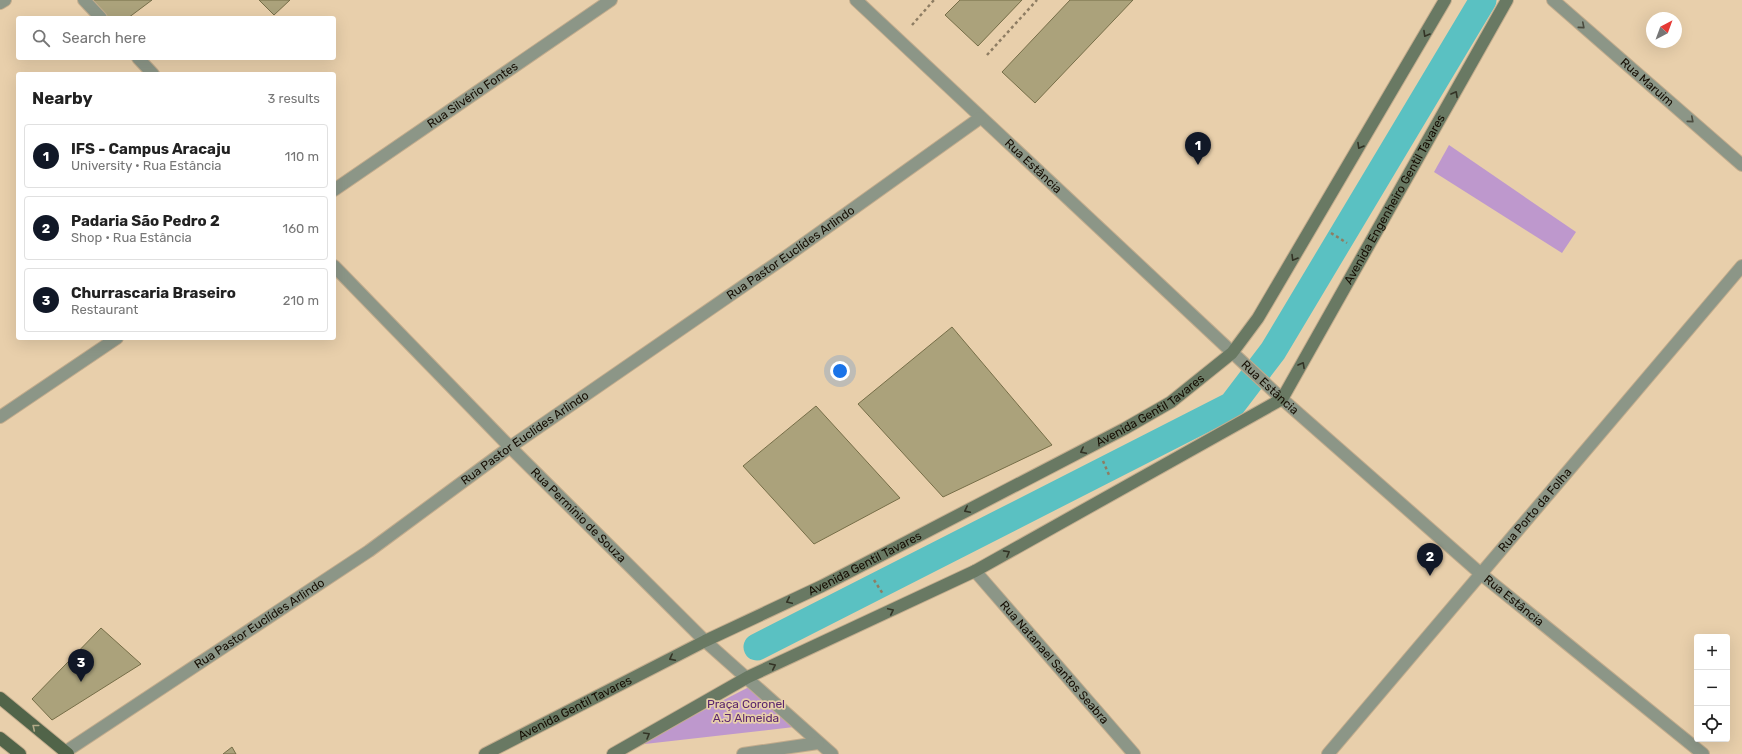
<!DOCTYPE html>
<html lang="en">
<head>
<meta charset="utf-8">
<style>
	:root { --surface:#fff; --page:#f2f2f2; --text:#222; --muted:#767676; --line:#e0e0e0; --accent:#111827 }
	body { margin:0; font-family:Rubik,sans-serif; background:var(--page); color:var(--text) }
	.controls { position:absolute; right:12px; bottom:12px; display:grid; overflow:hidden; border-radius:4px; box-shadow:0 4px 16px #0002 }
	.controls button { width:36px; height:36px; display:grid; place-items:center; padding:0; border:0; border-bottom:1px solid var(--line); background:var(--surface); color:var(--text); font:20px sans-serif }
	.compass { position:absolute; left:1646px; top:12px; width:36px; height:36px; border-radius:50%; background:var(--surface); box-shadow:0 4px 16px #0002; rotate:41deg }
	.you { position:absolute; left:840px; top:371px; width:14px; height:14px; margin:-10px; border:3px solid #fff; border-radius:50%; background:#1a73e8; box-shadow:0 0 0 6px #1a73e833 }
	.badge { display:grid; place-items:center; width:26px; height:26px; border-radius:50%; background:var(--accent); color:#fff; font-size:13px; font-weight:700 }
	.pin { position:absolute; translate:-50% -33px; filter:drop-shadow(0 1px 2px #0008) }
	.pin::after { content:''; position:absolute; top:21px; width:14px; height:12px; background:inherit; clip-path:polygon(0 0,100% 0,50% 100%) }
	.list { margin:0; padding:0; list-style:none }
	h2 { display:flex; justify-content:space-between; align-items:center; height:52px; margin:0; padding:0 16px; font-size:17px }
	h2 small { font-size:13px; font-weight:400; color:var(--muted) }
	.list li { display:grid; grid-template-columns:26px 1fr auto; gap:12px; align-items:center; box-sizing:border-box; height:64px; margin:0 8px 8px; padding:0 8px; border:1px solid var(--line); border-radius:4px }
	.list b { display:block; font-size:15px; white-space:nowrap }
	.list p { margin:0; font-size:13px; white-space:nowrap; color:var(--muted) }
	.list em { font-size:13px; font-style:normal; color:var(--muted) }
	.icon { flex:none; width:22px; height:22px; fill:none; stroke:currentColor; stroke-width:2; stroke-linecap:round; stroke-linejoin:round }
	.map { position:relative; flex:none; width:1742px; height:754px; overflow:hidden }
	.search { position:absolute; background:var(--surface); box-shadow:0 4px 16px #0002; left:16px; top:16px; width:320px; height:44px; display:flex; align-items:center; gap:10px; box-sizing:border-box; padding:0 14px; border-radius:4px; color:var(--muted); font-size:15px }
	.panel { position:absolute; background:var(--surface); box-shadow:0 4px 16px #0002; left:16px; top:72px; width:320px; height:268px; border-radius:4px }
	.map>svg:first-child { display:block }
</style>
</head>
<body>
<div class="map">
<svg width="1742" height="754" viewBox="0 0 1742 754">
	<rect width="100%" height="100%" fill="#e8cfab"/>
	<g fill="#be98cd">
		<path d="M 1449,145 L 1576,232 L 1562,253 L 1434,172 Z"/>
		<path d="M 749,687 L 794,727 L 636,745 Z"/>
	</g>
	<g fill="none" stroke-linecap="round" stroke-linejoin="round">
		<path stroke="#5ac1c2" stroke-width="27" d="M 757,647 L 1232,405 L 1273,351 L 1483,0"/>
	</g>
	<g fill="#aba27b" stroke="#766e48">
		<path d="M 84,0 L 152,0 L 128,18 L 103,18 Z"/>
		<path d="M 259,0 L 290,0 L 274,15 Z"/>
		<path d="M 960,0 L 1022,0 L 978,46 L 945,15 Z"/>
		<path d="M 1070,0 L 1133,0 L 1035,103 L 1002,72 Z"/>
		<path d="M 952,327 L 1052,445 L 943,497 L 858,404 Z"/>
		<path d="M 816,406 L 900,498 L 814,544 L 743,466 Z"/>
		<path d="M 101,628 L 141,664 L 52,720 L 32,699 Z"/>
		<path d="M 232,747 L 236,754 L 223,754 Z"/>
	</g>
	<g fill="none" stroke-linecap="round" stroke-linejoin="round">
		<defs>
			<g id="street">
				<path d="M 84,0 L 101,18"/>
				<path id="s1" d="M 856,0 L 1282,399 L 1481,574 L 1703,754"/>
				<path id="s2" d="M 1553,0 L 1742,165"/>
				<path d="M 0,3 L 5,0"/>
				<path d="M 138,58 L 153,74"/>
				<path id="s3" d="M 334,190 L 611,0"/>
				<path id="s4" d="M 334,266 L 510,447 L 705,641 L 832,754"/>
				<path d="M 0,417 L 117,338"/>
				<path id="s5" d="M 975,571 L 1134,754"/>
				<path id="s6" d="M 65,752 L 369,551 L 510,447 L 787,256 L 980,118"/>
				<path d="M 743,754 L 818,743"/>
				<path id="s7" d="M 1328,754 L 1742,266"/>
			</g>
			<g id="secondary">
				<path id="s8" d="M 485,754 L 705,641 L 822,586 L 1124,429 L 1171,402 L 1232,353 L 1258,318 L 1445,0"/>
				<path id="s9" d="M 613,754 L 748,677 L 975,571 L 1282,399 L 1507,0"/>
			</g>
			<g id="primary">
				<path d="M 0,698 L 68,754"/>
				<path d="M 0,738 L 20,754"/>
			</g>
		</defs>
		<use href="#street" stroke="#c2ac8d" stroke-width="14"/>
		<use href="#secondary" stroke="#c2ac8d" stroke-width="14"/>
		<use href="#primary" stroke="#c2ac8d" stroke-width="14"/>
		<g stroke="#8e7d63" stroke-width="2.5" stroke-dasharray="3 3" stroke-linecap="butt">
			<path d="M 912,25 L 934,0"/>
			<path d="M 987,55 L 1037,0"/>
			<path d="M 1331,233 L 1347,243"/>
			<path d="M 1103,461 L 1109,475"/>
			<path d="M 874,580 L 883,594"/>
		</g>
		<use href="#street" stroke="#8c9687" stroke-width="12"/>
		<use href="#secondary" stroke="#697963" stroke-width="12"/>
		<use href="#primary" stroke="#516449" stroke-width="12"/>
	</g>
	<defs><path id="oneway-chevron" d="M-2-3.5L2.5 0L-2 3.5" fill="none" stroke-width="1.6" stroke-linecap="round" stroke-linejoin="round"/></defs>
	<g stroke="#4b4b3e">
		<use href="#oneway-chevron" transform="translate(1582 26) rotate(41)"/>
		<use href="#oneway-chevron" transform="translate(1691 120) rotate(41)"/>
	</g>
	<g stroke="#333325">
		<use href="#oneway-chevron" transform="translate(1426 34) rotate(120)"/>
		<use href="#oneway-chevron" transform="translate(1455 94) rotate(-61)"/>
		<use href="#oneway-chevron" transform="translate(1360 146) rotate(120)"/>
		<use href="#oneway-chevron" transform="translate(1294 258) rotate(121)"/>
		<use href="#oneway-chevron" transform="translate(1302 365) rotate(-61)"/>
		<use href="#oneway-chevron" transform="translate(1083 451) rotate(153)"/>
		<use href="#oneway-chevron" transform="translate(967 510) rotate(153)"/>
		<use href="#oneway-chevron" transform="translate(1007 553) rotate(-29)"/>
		<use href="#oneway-chevron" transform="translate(789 601) rotate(155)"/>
		<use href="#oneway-chevron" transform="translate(891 611) rotate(-25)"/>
		<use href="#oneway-chevron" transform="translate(672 658) rotate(153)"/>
		<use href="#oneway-chevron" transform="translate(773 666) rotate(-25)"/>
		<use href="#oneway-chevron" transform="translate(647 735) rotate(-30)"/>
	</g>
	<use stroke="#b3aa89" href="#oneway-chevron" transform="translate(35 727) rotate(-141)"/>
	<g text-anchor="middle" stroke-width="3.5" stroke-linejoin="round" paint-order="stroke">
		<g font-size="12" fill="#160e03" stroke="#e8cfab">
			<text dy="4" stroke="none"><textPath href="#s2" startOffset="125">Rua Maruim</textPath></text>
			<text dy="4" stroke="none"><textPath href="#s3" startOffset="168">Rua Silvério Fontes</textPath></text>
			<text dy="4" stroke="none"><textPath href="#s1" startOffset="243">Rua Estância</textPath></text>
			<text dy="4" stroke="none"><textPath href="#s9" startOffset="987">Avenida Engenheiro Gentil Tavares</textPath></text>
			<text dy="4" stroke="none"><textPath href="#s6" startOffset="881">Rua Pastor Euclídes Arlindo</textPath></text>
			<text dy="4" stroke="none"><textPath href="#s1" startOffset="567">Rua Estância</textPath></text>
			<text dy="4" stroke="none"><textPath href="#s8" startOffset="749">Avenida Gentil Tavares</textPath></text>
			<text dy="4" stroke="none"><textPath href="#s6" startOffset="557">Rua Pastor Euclídes Arlindo</textPath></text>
			<text dy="4" stroke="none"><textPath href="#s7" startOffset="320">Rua Porto da Folha</textPath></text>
			<text dy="4" stroke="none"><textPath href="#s4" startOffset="349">Rua Permínio de Souza</textPath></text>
			<text dy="4" stroke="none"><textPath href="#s8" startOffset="425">Avenida Gentil Tavares</textPath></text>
			<text dy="4" stroke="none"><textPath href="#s1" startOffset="891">Rua Estância</textPath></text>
			<text dy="4" stroke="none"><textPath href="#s6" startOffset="233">Rua Pastor Euclídes Arlindo</textPath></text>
			<text dy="4" stroke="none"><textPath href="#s5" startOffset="121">Rua Natanael Santos Seabra</textPath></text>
			<text dy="4" stroke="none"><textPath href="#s8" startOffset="101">Avenida Gentil Tavares</textPath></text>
		</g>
		<g font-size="12" fill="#5b276d" stroke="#e8cfab">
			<text x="746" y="708">Praça Coronel<tspan x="746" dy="14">A.J Almeida</tspan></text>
		</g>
	</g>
</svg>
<div class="controls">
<button>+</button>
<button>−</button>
<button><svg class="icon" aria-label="locate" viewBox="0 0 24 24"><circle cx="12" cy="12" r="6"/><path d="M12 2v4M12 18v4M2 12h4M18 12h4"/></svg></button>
</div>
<svg class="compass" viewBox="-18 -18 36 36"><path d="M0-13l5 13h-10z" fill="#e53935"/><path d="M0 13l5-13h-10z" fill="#767676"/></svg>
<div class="you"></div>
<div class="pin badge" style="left:1198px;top:165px">1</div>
<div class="pin badge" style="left:1430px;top:576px">2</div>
<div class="pin badge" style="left:81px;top:682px">3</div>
<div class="search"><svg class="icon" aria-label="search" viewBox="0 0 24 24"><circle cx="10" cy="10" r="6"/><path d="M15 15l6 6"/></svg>Search here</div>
<section class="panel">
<h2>Nearby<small>3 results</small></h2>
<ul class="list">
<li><span class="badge">1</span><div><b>IFS - Campus Aracaju</b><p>University · Rua Estância</p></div><em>110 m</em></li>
<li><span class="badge">2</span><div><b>Padaria São Pedro 2</b><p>Shop · Rua Estância</p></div><em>160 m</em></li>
<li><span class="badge">3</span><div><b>Churrascaria Braseiro</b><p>Restaurant</p></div><em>210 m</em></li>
</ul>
</section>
</div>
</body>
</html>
